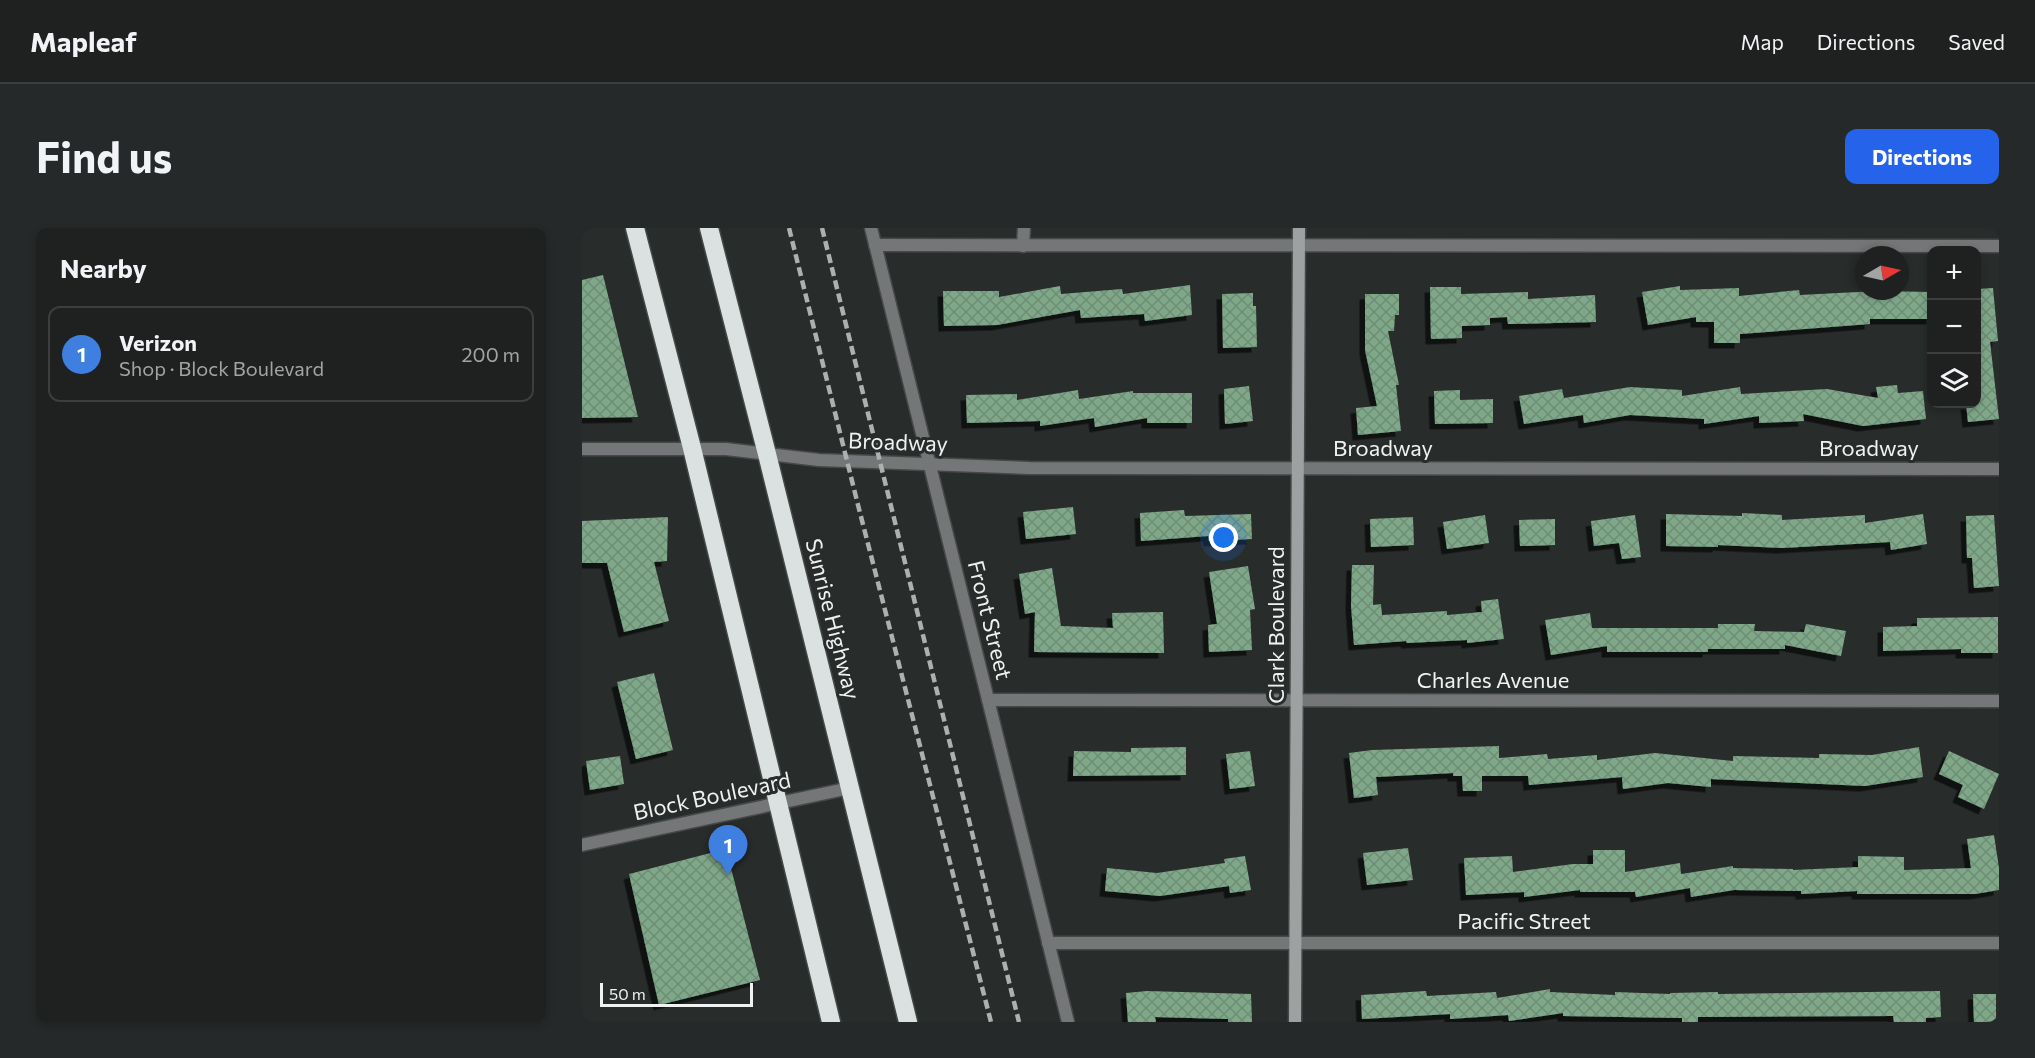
<!DOCTYPE html>
<html lang="en">
<head>
<meta charset="utf-8">
<style>
	:root { --surface:#1e2120; --page:#262929; --text:#f1f3f6; --muted:#a1a3a5; --line:#3c3e3e; --accent:#2563eb }
	body { margin:0; font-family:Commissioner,sans-serif; background:var(--page); color:var(--text) }
	.controls { position:absolute; right:18px; top:18px; display:grid; overflow:hidden; border-radius:12px; box-shadow:0 3px 9px #0003 }
	.controls button { width:54px; height:54px; display:grid; place-items:center; padding:0; border:0; border-bottom:2px solid var(--line); background:var(--surface); color:var(--text); font:30px sans-serif }
	.compass { position:absolute; left:1273px; top:18px; width:54px; height:54px; border-radius:50%; background:var(--surface); box-shadow:0 3px 9px #0003; rotate:81deg }
	.scale { position:absolute; left:18px; bottom:15px; width:153px; box-sizing:border-box; padding-left:6px; border:3px solid #eff2f1; border-top:0; font-size:16px; line-height:21px; white-space:nowrap; color:#eff2f1; -webkit-text-stroke:4px #282c2b; paint-order:stroke }
	.you { position:absolute; left:642px; top:310px; width:21px; height:21px; margin:-15px; border:4px solid #fff; border-radius:50%; background:#1a73e8; box-shadow:0 0 0 9px #1a73e833 }
	.badge { display:grid; place-items:center; width:39px; height:39px; border-radius:50%; background:var(--accent); color:#fff; font-size:20px; font-weight:700 }
	.pin { position:absolute; translate:-50% -50px; filter:drop-shadow(0 2px 3px #0008) }
	.pin::after { content:''; position:absolute; top:32px; width:21px; height:18px; background:inherit; clip-path:polygon(0 0,100% 0,50% 100%) }
	.list { margin:0; padding:0; list-style:none }
	h2 { display:flex; justify-content:space-between; align-items:center; height:78px; margin:0; padding:0 24px; font-size:26px }
	h2 small { font-size:20px; font-weight:400; color:var(--muted) }
	.list li { display:grid; grid-template-columns:39px 1fr auto; gap:18px; align-items:center; box-sizing:border-box; height:96px; margin:0 12px 12px; padding:0 12px; border:2px solid var(--line); border-radius:12px }
	.list b { display:block; font-size:22px; white-space:nowrap }
	.list p { margin:0; font-size:20px; white-space:nowrap; color:var(--muted) }
	.list em { font-size:20px; font-style:normal; color:var(--muted) }
	.icon { flex:none; width:33px; height:33px; fill:none; stroke:currentColor; stroke-width:2; stroke-linecap:round; stroke-linejoin:round }
	.map { position:relative; flex:none; width:1417px; height:794px; overflow:hidden; border-radius:12px }
	header { display:flex; align-items:center; gap:36px; box-sizing:border-box; height:84px; padding:0 30px; background:var(--surface); border-bottom:2px solid var(--line) }
	header strong { font-size:28px }
	nav { display:flex; gap:33px; margin-inline-start:auto; font-size:21px }
	.intro { display:flex; align-items:center; justify-content:space-between; box-sizing:border-box; height:144px; padding:0 36px }
	h1 { margin:0; font-size:42px }
	.button { padding:15px 27px; border-radius:12px; background:var(--accent); color:#fff; font-size:21px; font-weight:700 }
	main { display:flex; gap:36px; padding:0 36px }
	aside { flex:1; background:var(--surface); border-radius:12px; box-shadow:0 3px 9px #0003 }
	.map>svg:first-child { display:block }
</style>
</head>
<body>
<header>
<strong>Mapleaf</strong>
<nav><a>Map</a><a>Directions</a><a>Saved</a></nav>
</header>
<div class="intro"><h1>Find us</h1><a class="button">Directions</a></div>
<main>
<aside>
<h2>Nearby<small></small></h2>
<ul class="list">
<li><span class="badge" style="background:#3f7fe0">1</span><div><b>Verizon</b><p>Shop · Block Boulevard</p></div><em>200 m</em></li>
</ul>
</aside>
<div class="map">
<svg width="1417" height="794" viewBox="0 0 1417 794">
	<defs>
		<pattern id="building-cross-hatch" width="8" height="8" patternUnits="userSpaceOnUse" patternTransform="scale(1.5)"><rect width="8" height="8" fill="#7fa889"/><path d="M0 0l8 8M0 8l8-8" fill="none" stroke="#6e8c76"/></pattern>
		<filter id="shadow"><feDropShadow dx="-5.5" dy="5.5" stdDeviation="0" flood-color="#0009"/></filter>
	</defs>
	<rect width="100%" height="100%" fill="#282c2b"/>
	<g fill="url(#building-cross-hatch)" filter="url(#shadow)">
		<path d="M 21,47 L 56,189 L 0,190 L 0,52 Z"/>
		<path d="M 608,57 L 610,87 L 563,93 L 562,86 L 499,90 L 498,82 L 415,97 L 362,98 L 361,63 L 417,63 L 417,69 L 478,58 L 479,66 L 540,61 L 541,66 Z"/>
		<path d="M 1098,58 L 1098,62 L 1157,60 L 1157,68 L 1217,62 L 1218,67 L 1295,63 L 1350,64 L 1350,91 L 1288,91 L 1288,96 L 1158,106 L 1158,115 L 1132,115 L 1132,94 L 1114,94 L 1114,89 L 1066,97 L 1060,64 Z"/>
		<path d="M 848,59 L 879,59 L 879,66 L 946,64 L 946,71 L 1013,67 L 1014,94 L 926,96 L 925,89 L 908,90 L 908,97 L 880,98 L 880,110 L 849,111 Z"/>
		<path d="M 1411,60 L 1416,113 L 1408,114 L 1417,191 L 1386,194 L 1384,176 L 1395,176 L 1395,61 Z"/>
		<path d="M 671,65 L 671,78 L 674,78 L 675,119 L 641,120 L 640,66 Z"/>
		<path d="M 783,66 L 817,66 L 817,87 L 813,87 L 812,103 L 806,103 L 817,157 L 814,157 L 819,203 L 776,207 L 774,180 L 795,178 L 783,122 Z"/>
		<path d="M 1315,157 L 1316,165 L 1341,163 L 1344,191 L 1281,198 L 1221,186 L 1222,193 L 1177,195 L 1177,188 L 1122,196 L 1122,191 L 1048,187 L 1002,195 L 1001,187 L 942,196 L 937,168 L 980,161 L 982,170 L 1048,159 L 1100,162 L 1100,168 L 1158,159 L 1159,166 L 1245,161 L 1296,170 L 1294,159 Z"/>
		<path d="M 667,158 L 671,193 L 643,196 L 642,161 Z"/>
		<path d="M 496,162 L 497,171 L 551,163 L 551,165 L 610,165 L 610,195 L 565,195 L 565,190 L 513,199 L 512,190 L 458,198 L 458,193 L 385,195 L 384,167 L 435,166 L 435,172 Z"/>
		<path d="M 878,162 L 878,172 L 911,171 L 911,195 L 853,196 L 852,163 Z"/>
		<path d="M 491,279 L 494,306 L 444,311 L 441,284 Z"/>
		<path d="M 602,282 L 603,288 L 669,286 L 670,311 L 627,313 L 626,308 L 559,313 L 558,285 Z"/>
		<path d="M 1160,285 L 1200,287 L 1200,292 L 1283,287 L 1283,295 L 1341,286 L 1345,316 L 1309,322 L 1308,314 L 1200,320 L 1136,317 L 1136,319 L 1084,318 L 1084,286 L 1160,288 Z"/>
		<path d="M 903,287 L 907,315 L 865,321 L 861,294 Z"/>
		<path d="M 1053,287 L 1059,329 L 1040,331 L 1037,315 L 1012,318 L 1009,293 Z"/>
		<path d="M 1412,287 L 1417,358 L 1392,360 L 1390,330 L 1385,330 L 1384,288 Z"/>
		<path d="M 86,289 L 85,333 L 72,334 L 87,393 L 42,404 L 25,335 L 0,335 L 0,293 Z"/>
		<path d="M 831,289 L 832,317 L 789,319 L 788,291 Z"/>
		<path d="M 973,291 L 973,317 L 938,318 L 937,292 Z"/>
		<path d="M 770,337 L 792,337 L 791,377 L 799,376 L 800,387 L 865,383 L 865,387 L 900,384 L 899,373 L 916,371 L 922,411 L 885,415 L 885,412 L 825,415 L 824,413 L 772,417 L 769,377 Z"/>
		<path d="M 666,338 L 673,381 L 668,382 L 670,422 L 627,424 L 626,397 L 635,396 L 627,344 Z"/>
		<path d="M 470,340 L 479,398 L 531,400 L 530,385 L 581,384 L 582,425 L 452,424 L 453,384 L 443,386 L 437,346 Z"/>
		<path d="M 1008,385 L 1010,400 L 1136,400 L 1136,396 L 1173,396 L 1172,403 L 1222,404 L 1224,396 L 1264,403 L 1259,428 L 1203,417 L 1203,421 L 1126,421 L 1126,424 L 1025,424 L 1025,418 L 969,427 L 963,392 Z"/>
		<path d="M 1416,389 L 1416,425 L 1379,425 L 1379,421 L 1301,423 L 1301,399 L 1335,398 L 1335,390 Z"/>
		<path d="M 72,445 L 91,522 L 54,531 L 35,454 Z"/>
		<path d="M 917,518 L 917,530 L 965,526 L 966,531 L 1015,527 L 1015,532 L 1073,525 L 1151,533 L 1151,528 L 1237,530 L 1237,526 L 1290,527 L 1337,519 L 1341,549 L 1283,558 L 1129,551 L 1129,559 L 1086,555 L 1041,561 L 1040,549 L 947,557 L 946,548 L 900,548 L 900,563 L 881,563 L 880,548 L 871,548 L 871,545 L 794,549 L 796,567 L 772,570 L 767,525 L 790,522 Z"/>
		<path d="M 604,519 L 604,547 L 491,548 L 492,523 L 549,524 L 549,520 Z"/>
		<path d="M 668,523 L 673,558 L 648,561 L 644,526 Z"/>
		<path d="M 1367,523 L 1417,546 L 1402,581 L 1376,569 L 1381,557 L 1357,546 Z"/>
		<path d="M 38,528 L 42,556 L 8,562 L 4,533 Z"/>
		<path d="M 1412,607 L 1417,640 L 1417,662 L 1393,666 L 1275,666 L 1275,663 L 1219,666 L 1219,663 L 1152,662 L 1109,669 L 1108,660 L 1054,669 L 1053,664 L 998,664 L 998,662 L 942,669 L 942,664 L 884,667 L 882,630 L 930,628 L 931,644 L 991,636 L 1011,636 L 1011,622 L 1043,622 L 1043,644 L 1098,635 L 1099,646 L 1151,638 L 1151,640 L 1211,641 L 1211,642 L 1276,639 L 1276,628 L 1322,629 L 1322,642 L 1389,640 L 1385,611 Z"/>
		<path d="M 826,620 L 831,652 L 785,657 L 781,625 Z"/>
		<path d="M 144,621 L 178,752 L 77,777 L 47,646 Z"/>
		<path d="M 663,628 L 669,662 L 648,665 L 647,658 L 578,668 L 523,663 L 525,640 L 575,645 L 643,635 L 642,631 Z"/>
		<path d="M 968,761 L 968,764 L 1033,767 L 1033,764 L 1088,766 L 1088,765 L 1136,764 L 1136,766 L 1358,763 L 1359,789 L 1344,790 L 1344,794 L 1312,794 L 1311,788 L 1116,789 L 1116,794 L 1100,794 L 1100,790 L 981,788 L 981,785 L 927,793 L 926,787 L 868,791 L 868,786 L 780,791 L 779,767 L 844,763 L 845,768 L 914,764 L 915,770 Z"/>
		<path d="M 565,763 L 669,766 L 670,794 L 646,794 L 646,791 L 573,789 L 574,794 L 546,794 L 544,765 Z"/>
		<path d="M 1391,766 L 1414,766 L 1414,794 L 1392,794 Z"/>
	</g>
	<g fill="none" stroke-linecap="round" stroke-linejoin="round">
		<defs>
			<path id="lane" d="M 441,18 L 442,0"/>
			<g id="street">
				<path d="M 289,0 L 486,794"/>
				<path d="M 293,17 L 1417,18"/>
				<path d="M 0,221 L 144,221 L 237,232 L 447,240 L 1417,241"/>
				<path d="M 406,472 L 1417,473"/>
				<path d="M 0,617 L 268,560"/>
				<path d="M 466,715 L 1417,715"/>
			</g>
			<path id="secondary" d="M 713,794 L 717,0"/>
			<g id="highway">
				<path d="M 53,0 L 110,220 L 249,794"/>
				<path d="M 127,0 L 185,226 L 326,794"/>
			</g>
		</defs>
		<use href="#lane" stroke="#444847" stroke-width="15"/>
		<use href="#street" stroke="#444847" stroke-width="15"/>
		<use href="#secondary" stroke="#444847" stroke-width="15"/>
		<use href="#highway" stroke="#444847" stroke-width="21"/>
		<use href="#lane" stroke="#747677" stroke-width="12"/>
		<use href="#street" stroke="#747677" stroke-width="12"/>
		<use href="#secondary" stroke="#9ea1a2" stroke-width="12"/>
		<use href="#highway" stroke="#dbe0e1" stroke-width="18"/>
		<g stroke="#adb0af" stroke-width="4.5" stroke-dasharray="9 4.5" stroke-linecap="butt">
			<path d="M 207,0 L 276,277 L 409,794"/>
			<path d="M 240,0 L 437,794"/>
		</g>
	</g>
	<g text-anchor="middle" stroke-width="6" stroke-linejoin="round" paint-order="stroke">
		<g font-size="22" fill="#eff2f1" stroke="#282c2b">
			<text transform="translate(316 214) rotate(2)" y="8">Broadway</text>
			<text x="801" y="228">Broadway</text>
			<text x="1287" y="228">Broadway</text>
			<text transform="translate(251 391) rotate(76)" y="8">Sunrise Highway</text>
			<text transform="translate(408 392) rotate(76)" y="8">Front Street</text>
			<text transform="translate(694 397) rotate(-90)" y="8">Clark Boulevard</text>
			<text x="911" y="460">Charles Avenue</text>
			<text transform="translate(130 568) rotate(-12)" y="8">Block Boulevard</text>
			<text x="942" y="701">Pacific Street</text>
		</g>
	</g>
</svg>
<div class="controls">
<button>+</button>
<button>−</button>
<button><svg class="icon" aria-label="layers" viewBox="0 0 24 24"><path d="M12 4l9 5-9 5-9-5zM3 14l9 5 9-5"/></svg></button>
</div>
<svg class="compass" viewBox="-18 -18 36 36"><path d="M0-13l5 13h-10z" fill="#e53935"/><path d="M0 13l5-13h-10z" fill="#a1a3a5"/></svg>
<div class="scale">50 m</div>
<div class="you"></div>
<div class="pin badge" style="left:146px;top:647px;background:#3f7fe0">1</div>
</div>
</main>
</body>
</html>
